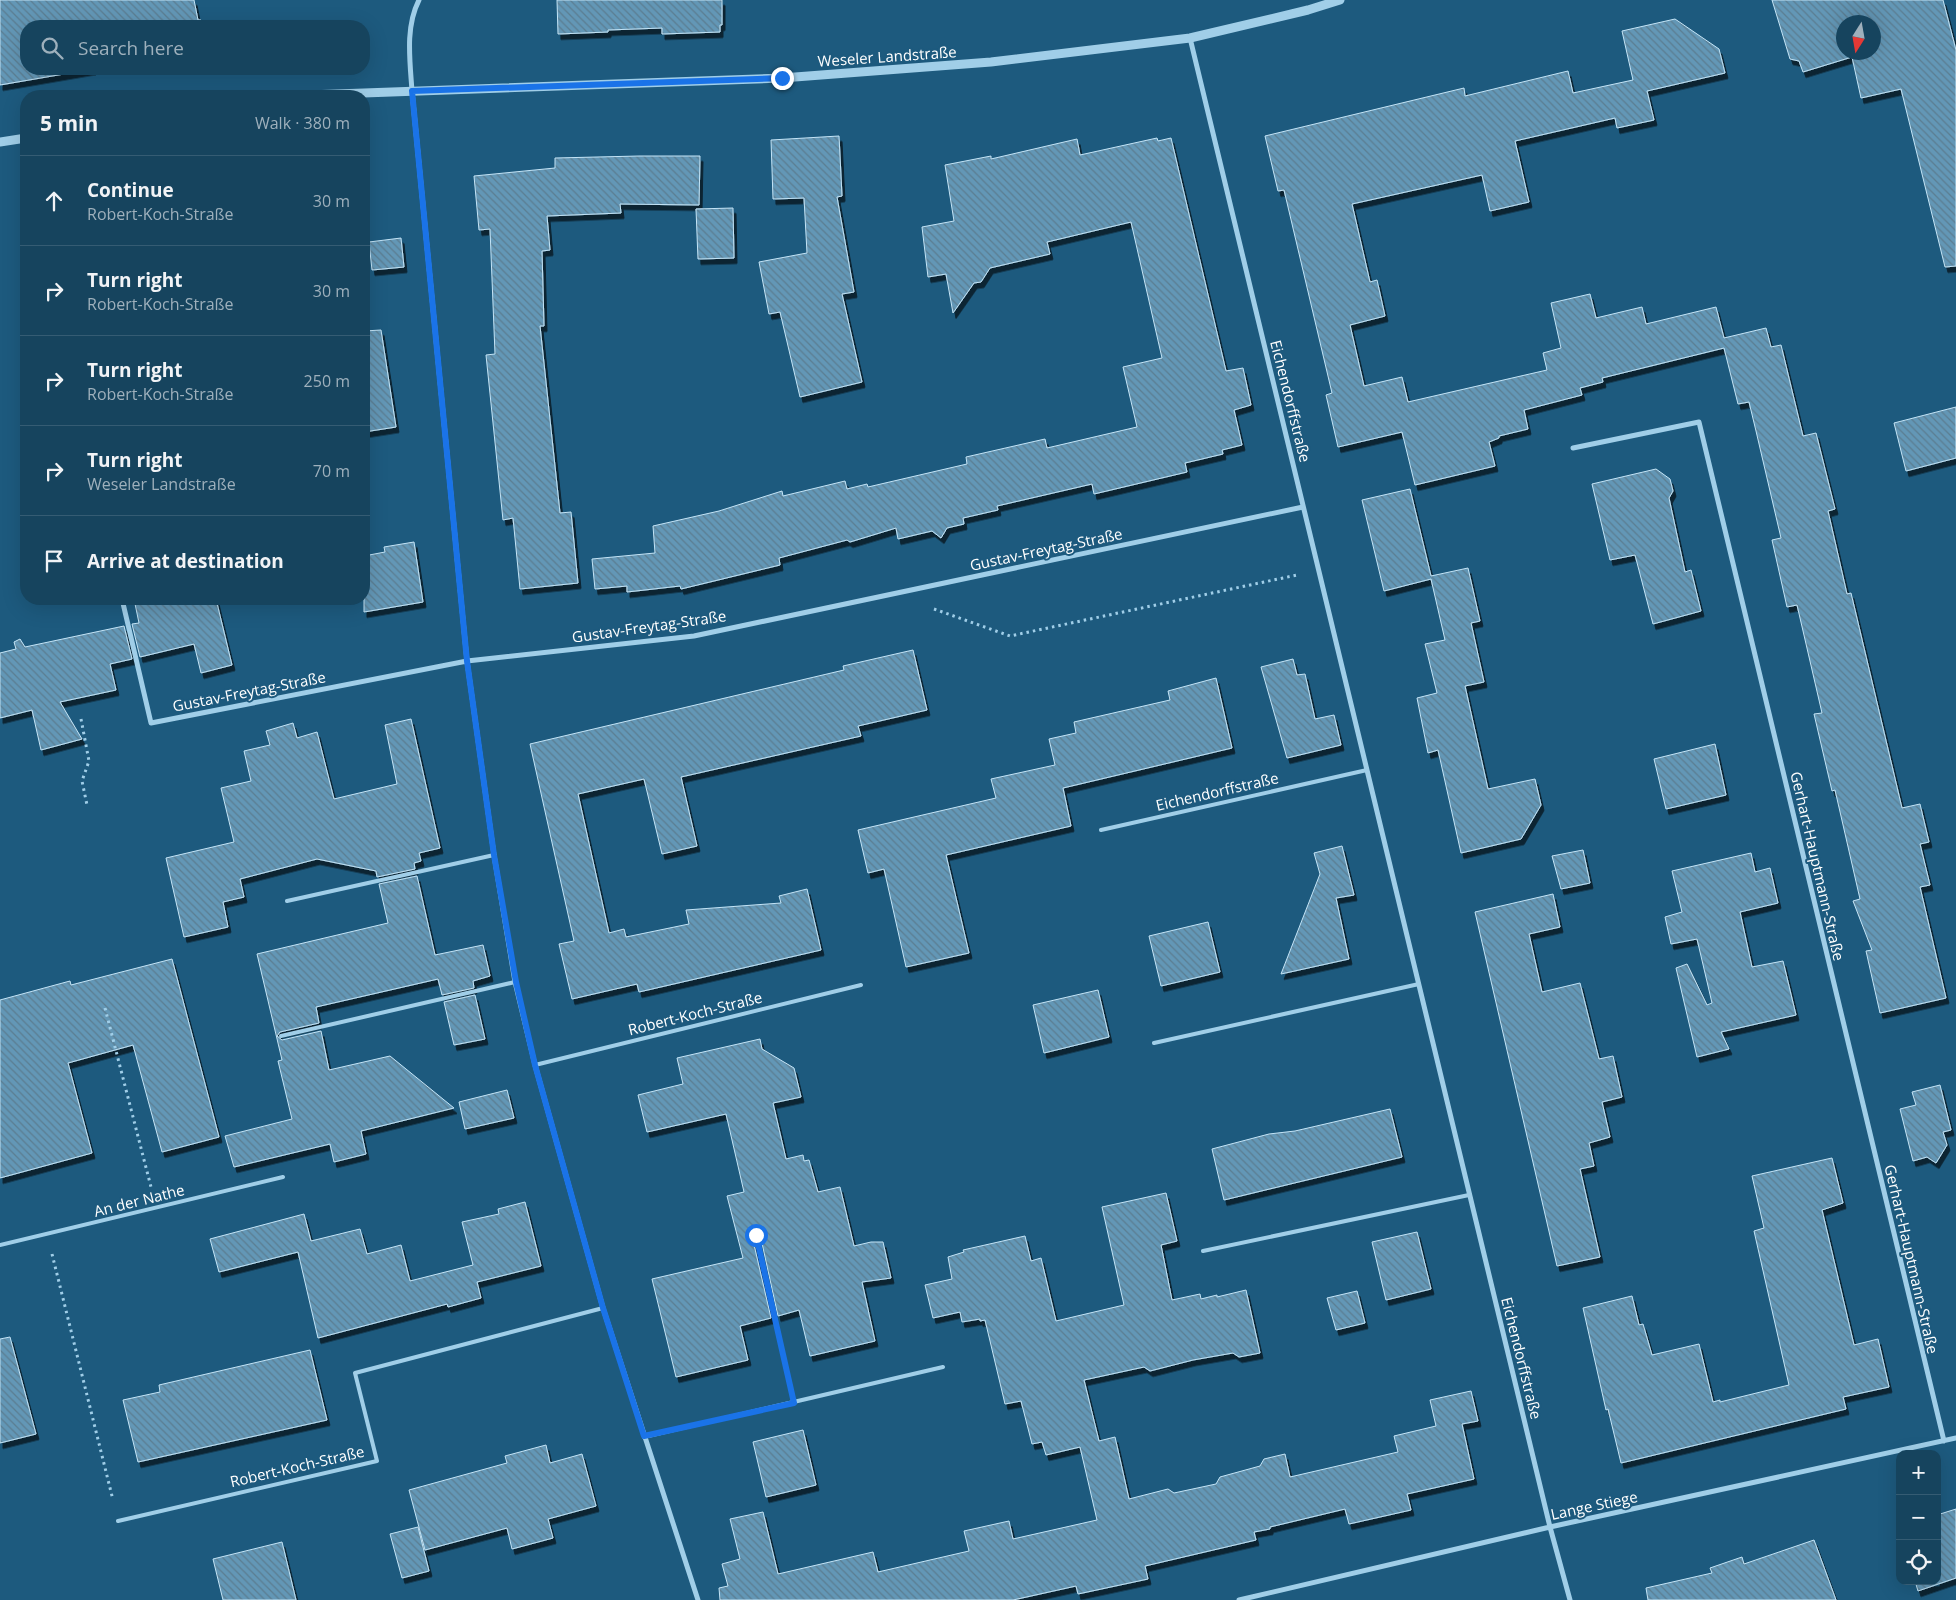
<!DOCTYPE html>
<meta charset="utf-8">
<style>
body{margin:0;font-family:"Open Sans",sans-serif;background:#234e67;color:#f1f3f6}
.controls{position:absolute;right:15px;bottom:15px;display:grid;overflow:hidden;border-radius:10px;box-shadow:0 5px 20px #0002}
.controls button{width:45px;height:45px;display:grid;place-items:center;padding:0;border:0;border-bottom:1px solid #355c73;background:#16445e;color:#f1f3f6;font:25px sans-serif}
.compass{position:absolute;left:1836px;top:15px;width:45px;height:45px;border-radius:50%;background:#16445e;box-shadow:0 5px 20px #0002;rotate:191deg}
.stop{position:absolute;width:15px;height:15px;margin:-11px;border:4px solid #1a73e8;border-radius:50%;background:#fff}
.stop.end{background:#1a73e8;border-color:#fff;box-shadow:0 1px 5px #0008}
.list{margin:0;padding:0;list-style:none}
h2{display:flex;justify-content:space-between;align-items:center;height:65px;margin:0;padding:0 20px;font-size:21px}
h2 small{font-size:16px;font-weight:400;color:#9eb0bc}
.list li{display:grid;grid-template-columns:32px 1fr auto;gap:15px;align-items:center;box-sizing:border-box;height:90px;padding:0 20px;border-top:1px solid #355c73}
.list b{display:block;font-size:19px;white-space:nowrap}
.list p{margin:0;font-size:16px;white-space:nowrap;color:#9eb0bc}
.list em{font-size:16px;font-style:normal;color:#9eb0bc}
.icon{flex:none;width:28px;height:28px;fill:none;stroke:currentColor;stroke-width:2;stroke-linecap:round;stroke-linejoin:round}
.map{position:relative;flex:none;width:1956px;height:1600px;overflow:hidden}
.search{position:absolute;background:#16445e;box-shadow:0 5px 20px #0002;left:20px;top:20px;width:350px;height:55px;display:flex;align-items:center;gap:12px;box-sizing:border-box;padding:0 18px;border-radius:20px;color:#9eb0bc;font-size:19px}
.panel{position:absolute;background:#16445e;box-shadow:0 5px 20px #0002;left:20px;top:90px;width:350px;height:515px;border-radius:20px}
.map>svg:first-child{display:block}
.building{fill:url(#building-back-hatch);stroke:#c4e4f6;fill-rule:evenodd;filter:url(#shadow)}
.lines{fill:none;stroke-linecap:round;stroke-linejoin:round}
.path{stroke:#a0cee8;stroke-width:3;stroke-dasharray:2.5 4;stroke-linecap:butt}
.service{stroke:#a0cee8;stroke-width:4}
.minor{stroke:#a0cee8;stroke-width:5}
.tertiary{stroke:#a0cee8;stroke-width:9}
.route{stroke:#1a73e8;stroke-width:6}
.labels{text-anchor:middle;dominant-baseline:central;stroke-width:4;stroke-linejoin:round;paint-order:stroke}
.street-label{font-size:15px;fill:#fff;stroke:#1d5a7e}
</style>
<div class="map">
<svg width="1956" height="1600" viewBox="0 0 1956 1600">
<defs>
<pattern id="building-back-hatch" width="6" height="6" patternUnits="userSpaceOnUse" patternTransform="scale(1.25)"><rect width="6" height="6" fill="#6397b6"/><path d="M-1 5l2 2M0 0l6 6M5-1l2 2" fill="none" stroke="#5b7d91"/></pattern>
<filter id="shadow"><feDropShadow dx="3" dy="5.5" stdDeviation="0" flood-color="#0009"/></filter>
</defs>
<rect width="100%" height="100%" fill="#1d5a7e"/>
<path class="building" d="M0 0H194L198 20H201V26H26V69H93L0 85Z
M557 0H722V25H720V32L662 34V28L608 30V32L558 34Z
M1772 0H1943L1956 50V266L1945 267 1901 89 1861 98 1852 57 1803 72 1799 61 1790 59ZM1844 22H1874V52H1844Z
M1675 19 1719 49 1725 73 1647 91 1654 120 1617 128 1615 118 1515 141 1529 202 1490 211 1482 175 1352 204 1370 282 1377 280 1385 316 1350 325 1364 386 1402 377 1408 402 1547 370 1543 353 1561 348 1551 303 1590 294 1596 318 1642 307 1646 324 1716 307 1724 338 1766 328 1771 347 1781 345 1803 436 1816 433 1835 509 1828 511 1847 594 1851 593 1902 808 1920 804 1929 842 1920 844 1930 885 1920 887 1946 998 1880 1013 1866 951 1872 950 1853 901 1860 899 1835 790 1832 791 1814 714 1822 713 1797 605 1787 607 1772 540 1781 538 1756 431 1749 402 1738 404 1724 348 1602 378 1603 382 1580 388 1582 395 1524 410 1528 429 1499 436V438L1489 442 1495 466 1415 485 1402 432 1338 447 1326 395 1332 393 1284 190 1278 191 1265 136 1464 88 1465 96 1568 71 1573 93 1633 80 1622 31Z
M839 136 842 196 837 197 854 292 842 294 862 382 800 397 780 312 769 314 759 262 807 253 804 198 773 199 771 140Z
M1157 138 1158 141 1171 138 1226 371 1243 368 1251 405 1234 410 1242 445 1222 450 1223 454 1185 463 1187 472 1094 494 1092 484 997 506 998 510 963 518 964 524 947 528 941 538 932 531 898 539 896 528 850 542 847 540 779 558 780 565 681 589 680 586 627 592V586L595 589 592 559 655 553 653 526 719 511 782 491 783 496 845 481 847 489 867 484 868 487 967 464 966 457 1045 439 1047 448 1137 427 1123 367 1162 358 1131 222 1047 242 1050 254 990 268 981 282 974 283 953 313 946 274 928 277 922 227 954 221 945 165 991 156V159L1077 139 1080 155Z
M639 156H700L699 205 620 204 621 213 547 216 550 250 542 251 544 326H540L560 513 571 512 578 583 520 589 513 518 503 520 486 355 495 354 490 229 479 230 474 176 555 168V158Z
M733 208 734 258 698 259 696 209Z
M401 238 404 267 372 270 369 242Z
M381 330 396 427 364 432V331Z
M1956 407V458L1906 471 1894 423Z
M1656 469 1670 479 1673 491 1669 498 1685 572 1691 570 1701 611 1653 624 1635 555 1610 560 1592 484Z
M1410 489 1431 576 1468 568 1480 621 1471 623 1484 682 1465 686 1488 789 1535 779 1541 805 1521 839 1461 853 1438 750 1428 753 1417 698 1437 693 1425 644 1445 640 1431 579 1384 591 1362 500Z
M414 542 423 602 364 612V556L385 552 384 547Z
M134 599H216L232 665 201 673 194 644 140 657 132 624 139 623Z
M124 626 132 659 110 664 116 690 60 702 82 739 41 750 32 710 0 718V653L16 649 14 642 20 639 25 647Z
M913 650 927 710 858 726 861 736 681 777 697 846 662 854 644 779 578 794 609 933 624 929 626 937 689 924 686 910 781 903 779 896 807 889 821 950 639 992 637 984 572 999 559 944 574 941 530 744 844 670 843 666Z
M1293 659 1297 675 1305 674 1315 719 1334 715 1341 745 1287 758 1261 667Z
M1216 678 1232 748 1063 788 1071 826 946 855 969 953 906 967 884 869 868 873 858 830 996 798 991 779 1055 765 1049 739 1076 733 1074 722 1170 700 1168 691Z
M411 719 440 848 419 853 421 861 414 863 415 869 377 877 376 871 317 859 240 879 244 897 223 902 228 927 184 937 166 858 234 842 221 788 251 781 244 751 270 745 266 731 293 723 297 738 317 732 334 799 397 784 385 725Z
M1715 744 1726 795 1666 809 1654 759Z
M1342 846 1354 895 1336 898 1349 959 1281 974 1320 874 1314 853Z
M1583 850 1590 883 1561 889 1552 856Z
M1751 853 1755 872 1770 868 1778 903 1740 912 1752 967 1783 961 1796 1015 1721 1032 1729 1049 1697 1057 1676 968 1687 964 1707 1005 1712 1003 1697 939 1671 944 1665 917 1682 912 1672 871Z
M417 876 435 955 483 945 490 976 473 981 474 988 442 995 438 979 316 1007 319 1023 280 1032 277 1036 282 1040 321 1031 329 1070 390 1056 454 1108 361 1131 366 1154 334 1162 330 1144 234 1167 225 1136 292 1119 278 1061 282 1060 257 954 388 923 379 884Z
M1553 894 1560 927 1529 934 1542 992 1580 983 1599 1059 1613 1056 1622 1097 1602 1102 1610 1137 1589 1143 1594 1166 1580 1169 1600 1257 1557 1266 1475 912Z
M1208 922 1220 972 1161 986 1149 936Z
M172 959 219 1137 162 1152 133 1045 68 1063 92 1153 0 1178V1000L70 981 71 985Z
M1098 990 1109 1037 1044 1053 1033 1005Z
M475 995 485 1039 454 1045 444 1002Z
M760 1039 762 1049 794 1068 801 1097 773 1103 786 1159 803 1155 804 1161 809 1160 818 1192 840 1187 854 1246 871 1242H883L891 1278 862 1282 875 1341 810 1356 799 1310 778 1316 760 1234 755 1232 752 1236 771 1318 740 1326 748 1360 676 1377 652 1279 743 1258 727 1196 744 1192 726 1114 647 1132 638 1095 683 1084 677 1058Z
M1940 1085 1951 1130 1943 1132 1947 1145 1936 1163 1927 1157 1913 1161 1900 1109 1916 1105 1912 1092Z
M507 1090 514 1118 465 1129 459 1102Z
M1390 1109 1402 1157 1224 1200 1212 1149 1269 1134 1295 1131Z
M1832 1158 1843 1203 1822 1210 1854 1345 1878 1339 1889 1387 1843 1397 1846 1409 1621 1463 1608 1409 1606 1410 1583 1308 1632 1296 1639 1325 1643 1324 1652 1355 1699 1344 1713 1402 1720 1400V1402L1789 1385 1754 1231 1764 1228 1752 1176Z
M1166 1193 1177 1241 1161 1245 1172 1300 1200 1294 1201 1299 1217 1295V1297L1246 1290 1260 1353 1239 1357 1233 1353 1193 1360 1150 1371 1144 1367 1084 1380 1099 1441 1115 1437 1129 1499 1168 1489 1174 1493 1216 1484 1220 1477 1260 1466 1264 1459 1285 1454 1290 1477 1398 1452 1394 1436 1436 1426 1430 1400 1471 1391 1478 1421 1462 1424 1474 1479 1407 1494 1411 1510 1349 1524 1345 1509 1270 1527V1529L1254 1532 1256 1540 1145 1566 1148 1579 1078 1594 1076 1586 1013 1600H720L719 1588 728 1586 722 1564 740 1559 730 1519 763 1512 778 1574 873 1552 878 1572 969 1551 964 1531 1009 1521 1013 1539 1097 1520 1080 1447 1046 1455 1042 1442 1032 1444 1021 1401 1005 1404 985 1320 980 1321V1319L962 1322 960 1312 933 1318 925 1285 952 1279 948 1257 964 1252 963 1250 1025 1236 1031 1261 1041 1258 1056 1321 1124 1305 1102 1207Z
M525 1202 541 1266 477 1282 481 1298 448 1307 447 1304 318 1338 298 1252 219 1272 210 1239 304 1214 311 1241 360 1229 367 1254 401 1245 410 1281 473 1265 462 1222 499 1214 498 1209Z
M1417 1232 1431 1289 1386 1300 1372 1242Z
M1357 1291 1365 1323 1336 1330 1327 1298Z
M10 1337 36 1434 0 1443V1339Z
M310 1350 327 1420 138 1462 123 1400 160 1392 159 1385Z
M803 1430 816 1485 766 1497 753 1442Z
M546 1445 550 1463 582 1454 596 1506 548 1519 553 1538 512 1549 507 1528 425 1550 409 1490 507 1463 505 1456Z
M1956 1509V1578L1918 1591 1915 1581H1937V1515Z
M418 1527 429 1571 402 1578 390 1534Z
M1814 1540 1836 1600H1648L1646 1588 1712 1573 1710 1568 1742 1557 1744 1564Z
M282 1542 296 1600H223L213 1559Z"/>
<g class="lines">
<path class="path" d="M934 609 1010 636 1297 575
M81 719 89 761 82 781 87 805
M105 1008 151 1187
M52 1254 113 1500"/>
<path class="service" d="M1101 830 1367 770
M287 901 494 855
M281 1036 515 982
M1154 1043 1419 984
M535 1065 861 985
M756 1235 794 1403
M0 1245 283 1177
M1203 1251 1469 1195
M644 1437 943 1367
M118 1521 377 1461 355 1373 603 1308"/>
<path class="minor" d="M419 0C405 27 410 61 412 91L467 661 494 855 515 982 535 1065 603 1308 698 1600
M1190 38 1550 1527 1570 1600
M1573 448 1699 422 1944 1441
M122 599 151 723 467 661 694 636 1303 507
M1239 1600 1550 1527 1956 1438"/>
<path class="tertiary" d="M280 96 782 78 991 62 1190 38 1308 10 1340 0
M0 142 26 138"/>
</g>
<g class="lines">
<path class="route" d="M756 1235 794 1403 644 1436 603 1308 535 1065 516 982 494 855 467 661 412 91 782 78"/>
</g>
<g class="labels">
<g class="street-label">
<text transform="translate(887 56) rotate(-4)">Weseler Landstraße</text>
<text transform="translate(1291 401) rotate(76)">Eichendorffstraße</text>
<text transform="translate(1046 549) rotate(-12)">Gustav-Freytag-Straße</text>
<text transform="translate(649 626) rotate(-8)">Gustav-Freytag-Straße</text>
<text transform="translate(249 691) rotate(-11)">Gustav-Freytag-Straße</text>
<text transform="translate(1217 791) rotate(-13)">Eichendorffstraße</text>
<text transform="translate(1818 866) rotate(77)">Gerhart-Hauptmann-Straße</text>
<text transform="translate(695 1013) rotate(-14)">Robert-Koch-Straße</text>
<text transform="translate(139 1200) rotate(-14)">An der Nathe</text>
<text transform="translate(1912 1259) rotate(77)">Gerhart-Hauptmann-Straße</text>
<text transform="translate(1522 1358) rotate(76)">Eichendorffstraße</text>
<text transform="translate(297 1466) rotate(-13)">Robert-Koch-Straße</text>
<text transform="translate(1594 1505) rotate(-12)">Lange Stiege</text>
</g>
</g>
</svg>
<div class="controls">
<button>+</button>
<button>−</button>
<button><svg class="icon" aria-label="locate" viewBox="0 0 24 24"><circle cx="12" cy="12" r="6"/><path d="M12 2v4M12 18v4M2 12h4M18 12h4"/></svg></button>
</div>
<svg class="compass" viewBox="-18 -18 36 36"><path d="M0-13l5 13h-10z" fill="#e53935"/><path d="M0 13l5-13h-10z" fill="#9eb0bc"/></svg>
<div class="stop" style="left:756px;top:1235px"></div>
<div class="stop end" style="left:782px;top:78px"></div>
<div class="search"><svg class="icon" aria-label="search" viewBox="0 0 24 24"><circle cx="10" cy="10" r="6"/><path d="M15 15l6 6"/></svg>Search here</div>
<section class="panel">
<h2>5 min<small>Walk · 380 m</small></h2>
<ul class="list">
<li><svg class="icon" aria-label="ahead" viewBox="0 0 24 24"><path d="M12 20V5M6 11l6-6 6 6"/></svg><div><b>Continue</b><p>Robert-Koch-Straße</p></div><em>30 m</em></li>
<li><svg class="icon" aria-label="right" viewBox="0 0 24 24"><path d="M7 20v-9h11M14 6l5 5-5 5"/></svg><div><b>Turn right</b><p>Robert-Koch-Straße</p></div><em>30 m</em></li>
<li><svg class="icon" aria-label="right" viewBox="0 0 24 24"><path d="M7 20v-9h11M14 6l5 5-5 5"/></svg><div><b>Turn right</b><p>Robert-Koch-Straße</p></div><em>250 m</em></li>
<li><svg class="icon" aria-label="right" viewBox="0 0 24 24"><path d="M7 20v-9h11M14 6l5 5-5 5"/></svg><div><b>Turn right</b><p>Weseler Landstraße</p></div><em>70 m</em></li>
<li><svg class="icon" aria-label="arrive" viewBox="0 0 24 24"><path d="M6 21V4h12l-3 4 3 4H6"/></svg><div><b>Arrive at destination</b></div></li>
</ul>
</section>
</div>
